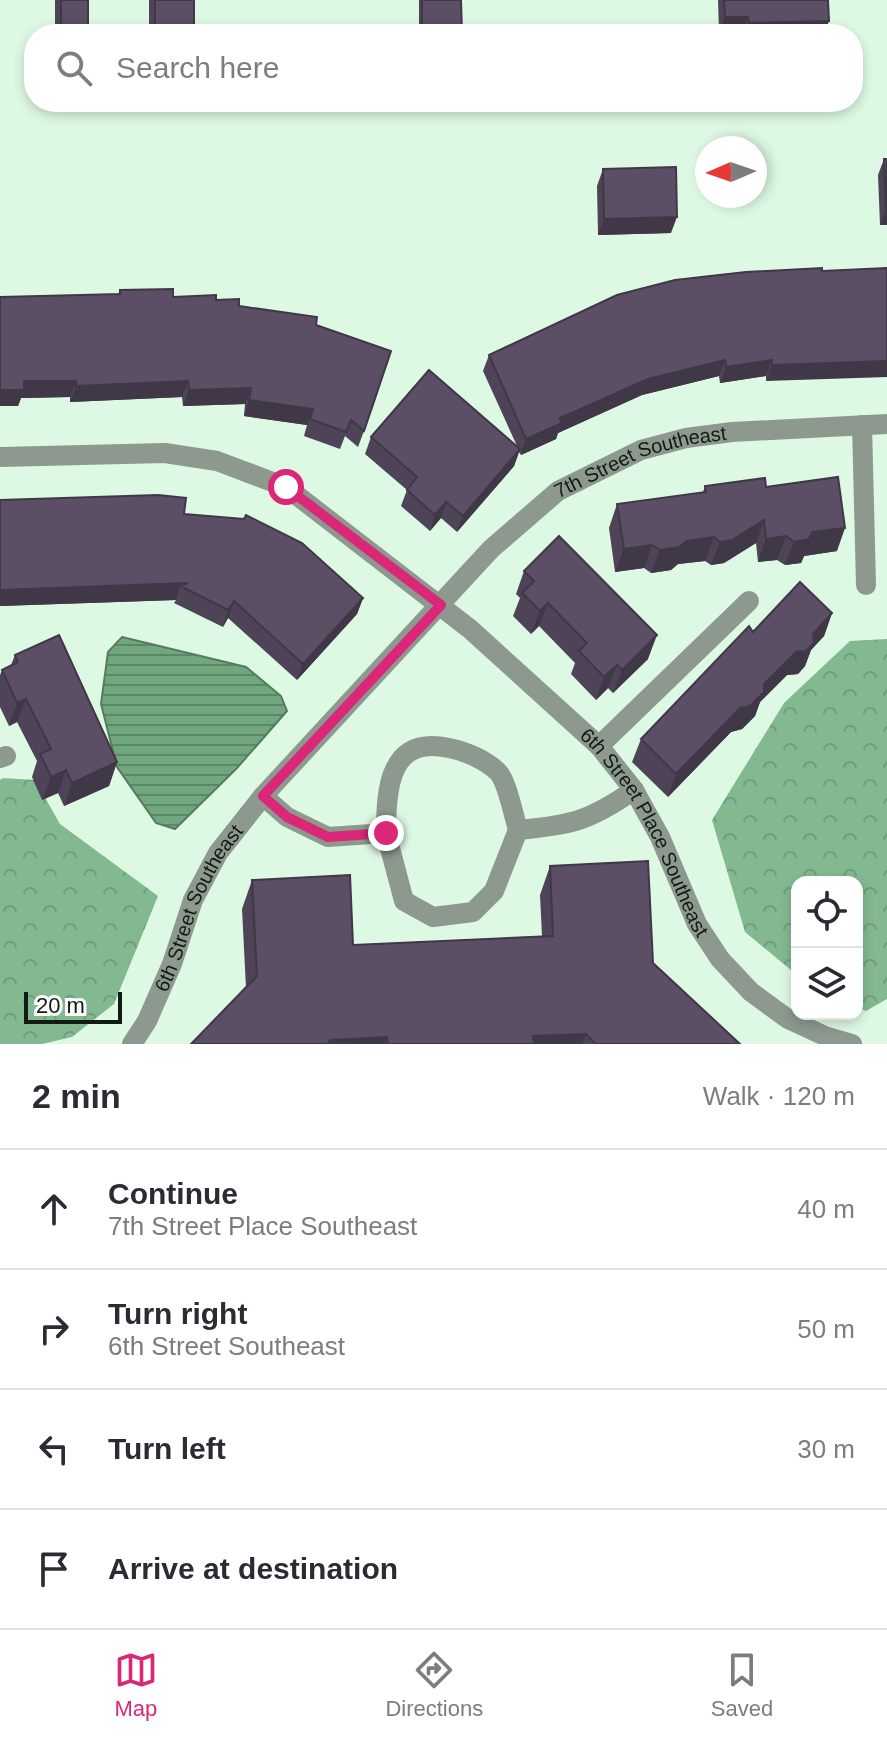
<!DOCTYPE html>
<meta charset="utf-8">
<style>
body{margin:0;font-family:Helvetica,sans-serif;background:#f7f7f7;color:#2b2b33}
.controls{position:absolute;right:24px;bottom:24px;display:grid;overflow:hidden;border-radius:16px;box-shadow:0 4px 12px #0003}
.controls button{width:72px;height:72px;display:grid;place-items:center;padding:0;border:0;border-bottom:2px solid #e1e1e2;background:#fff;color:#2b2b33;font:40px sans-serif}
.compass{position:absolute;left:695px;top:136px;width:72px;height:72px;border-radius:50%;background:#fff;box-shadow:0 4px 12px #0003;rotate:268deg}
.scale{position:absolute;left:24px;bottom:20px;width:98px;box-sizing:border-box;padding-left:8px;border:4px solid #111b13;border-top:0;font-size:22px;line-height:28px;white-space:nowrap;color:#111b13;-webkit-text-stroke:6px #fdfdfd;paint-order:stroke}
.stop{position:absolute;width:24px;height:24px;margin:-18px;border:6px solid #db2777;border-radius:50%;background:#fff}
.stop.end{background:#db2777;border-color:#fff;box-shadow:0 2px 8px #0008}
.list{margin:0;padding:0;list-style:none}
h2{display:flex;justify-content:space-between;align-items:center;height:104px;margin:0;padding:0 32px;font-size:34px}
h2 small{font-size:26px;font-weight:400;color:#7c7c81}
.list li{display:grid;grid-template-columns:52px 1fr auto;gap:24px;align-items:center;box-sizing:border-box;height:120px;padding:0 32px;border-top:2px solid #e1e1e2}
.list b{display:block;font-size:30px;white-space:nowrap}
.list p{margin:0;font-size:26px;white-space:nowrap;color:#7c7c81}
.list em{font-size:26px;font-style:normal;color:#7c7c81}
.icon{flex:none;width:44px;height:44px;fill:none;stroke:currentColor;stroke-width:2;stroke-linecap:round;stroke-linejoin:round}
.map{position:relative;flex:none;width:887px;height:1044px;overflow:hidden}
.search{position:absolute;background:#fff;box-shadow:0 4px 12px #0003;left:24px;right:24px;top:24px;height:88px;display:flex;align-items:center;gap:20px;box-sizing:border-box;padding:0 28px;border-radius:32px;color:#7c7c81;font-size:30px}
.sheet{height:584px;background:#fff}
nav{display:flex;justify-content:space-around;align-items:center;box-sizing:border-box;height:112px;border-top:2px solid #e1e1e2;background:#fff;font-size:22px;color:#7c7c81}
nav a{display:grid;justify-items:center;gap:4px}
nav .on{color:#db2777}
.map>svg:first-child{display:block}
.forest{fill:url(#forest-crowns)}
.water{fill:url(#water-rules);stroke:#547d5f;stroke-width:2}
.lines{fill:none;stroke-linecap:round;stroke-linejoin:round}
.minor{stroke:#8d988f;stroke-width:20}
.wall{fill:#4f4357}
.shaded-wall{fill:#403747}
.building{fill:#5c4e65;stroke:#403747;stroke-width:2}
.route{stroke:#db2777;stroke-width:10}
.labels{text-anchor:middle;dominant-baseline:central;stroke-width:8;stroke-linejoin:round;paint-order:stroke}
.street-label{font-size:20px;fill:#111b13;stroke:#fdfdfd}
</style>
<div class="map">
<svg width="887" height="1044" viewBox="0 0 887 1044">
<defs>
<pattern id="forest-crowns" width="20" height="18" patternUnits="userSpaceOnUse" patternTransform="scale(2)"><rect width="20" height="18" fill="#83b991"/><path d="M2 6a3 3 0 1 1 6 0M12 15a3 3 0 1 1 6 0" fill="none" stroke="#709e7c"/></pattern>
<pattern id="water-rules" width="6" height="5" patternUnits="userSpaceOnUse" patternTransform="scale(2)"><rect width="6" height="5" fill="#71a77f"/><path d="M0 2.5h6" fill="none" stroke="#5b8767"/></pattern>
</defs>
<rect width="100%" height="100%" fill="#ddf9e3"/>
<path class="forest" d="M887 639V999L866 1011 857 1007V882H797V975L745 932 712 820 784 703 850 641Z
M3 778 35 780 60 824 158 896 114 1004 72 1037 42 1044H0V780Z"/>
<path class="water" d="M122 637 246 667 281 696 287 711 237 768 175 829 156 823 117 767 101 704 108 652Z"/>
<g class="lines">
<g class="minor">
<path d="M862 425 866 585"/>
<path id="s1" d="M0 457 165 453 217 461 286 487 470 629 599 746 634 790 660 837 697 924 720 959 751 992 788 1019 825 1036 852 1044"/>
<path d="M599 746 749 601"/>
<path d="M0 758 6 756"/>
<path d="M263 796 287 817 328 837 386 833 404 901 433 917 473 912 494 891 518 830C572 825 589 821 634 790"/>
<path d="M386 833C386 789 389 735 449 748 465 751 486 760 498 772 507 781 514 817 518 830"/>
<path id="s2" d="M132 1044 147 1021 172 964 193 900 218 853 263 796 491 549 558 491 641 450 686 438 732 432 887 424"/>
</g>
</g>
<path class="wall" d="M55 0H88V26L85 34H55Z
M149 0H194L192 34H149Z
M419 0H461L462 34H419Z
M718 0H828L824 34H743V32H719Z
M884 159 887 225H880L878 175Z
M603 169 671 233 598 235 597 186Z
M822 268 766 381V376L720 383 719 376 642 395 558 433 556 439 521 455 519 452 514 466 457 532 441 518 430 531 401 506 407 490 365 454 371 437 517 446 483 371 489 355Z
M120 290 173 297 216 300 316 325 364 431 358 447 345 436 340 449 304 436 307 425 244 416 245 404 183 406 182 397 70 402V397L21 398 18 406H0V297L118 294Z
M705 486 766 487 837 551 804 556 801 563 785 565 777 560 758 562 756 543 724 563 711 565 705 561 678 564 671 570 651 573 644 568 615 572 609 528 617 504 703 492Z
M184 514 363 598 357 614 297 680 228 618 223 627 174 603 176 600 0 606Z
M524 571 648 659 613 693 608 688 596 700 571 674 575 663 539 626 531 634 513 616 520 598 516 594Z
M832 613 824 636 811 650 805 666 798 674 787 675 760 702 755 716 742 729 731 732 668 797 632 762 641 739 753 632Z
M15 655 117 762 109 786 64 806 58 793 42 800 32 777 37 761 17 722 9 726 0 707V675L2 670 11 665Z
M550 866 740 1044H191L246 988 242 909 252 880 353 945 542 936 540 895Z"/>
<path class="shaded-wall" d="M725 17H748L743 32H719Z
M829 21 824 34H744L749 23Z
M61 26H88L85 34H58Z
M194 29 192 34H154L155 30Z
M886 209H887V225H880Z
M677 217 671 233 598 235 604 219Z
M725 360 719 376 642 395 558 433 556 439 521 455 526 439 560 418 648 379Z
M772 360 766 376 720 383 726 367Z
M887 361V377L766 381 772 365Z
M24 381H76L70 397 21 398 18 406H0V390Z
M188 381 182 397 70 402 76 386Z
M251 388 245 404 183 406 189 390Z
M249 400 313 409 307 425 244 416Z
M520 449 514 466 457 532 463 516Z
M446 502 441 518 430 531 435 515Z
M764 520 756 543 724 563 711 565 720 542Z
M845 528 837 551 804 556 801 563 785 565 794 542 812 532Z
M786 536 777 560 758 562 766 539Z
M714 537 705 561 678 564 671 570 651 573 660 550 687 541Z
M652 545 644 568 615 572 624 549Z
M188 583 180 586 176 600 0 606V590Z
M363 598 357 614 297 680 303 664Z
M234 601 228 618 223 627 228 610Z
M548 603 539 626 531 634 540 611Z
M832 613 824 636 811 650 805 666 798 674 787 675 760 702 755 716 742 729 731 732 668 797 676 774Z
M657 635 648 659 613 693 622 670Z
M617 665 608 688 596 700 604 677Z
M26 699 17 722 9 726 17 703Z
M117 762 109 786 64 806 72 783Z
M66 770 58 793 42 800 51 777Z
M586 1034 582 1044H531L533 1036Z
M387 1037 385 1044H327L331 1040Z"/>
<path class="building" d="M61 0H88V26H61Z
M155 0H194V29L155 30Z
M422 0H461L462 34H422Z
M724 0H828L829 21 749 23 748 17H725Z
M884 159H887V209H886Z
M676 167 677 217 604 219 603 169Z
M822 268V271L887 268V361L772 365V360L726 367 725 360 648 379 560 418 562 423 526 439 489 355 617 295 675 280 746 272Z
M173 289V297L216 295V300L239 299V306L317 317 316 325 391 351 364 431 351 420 346 432 310 419 313 409 249 400 251 388 189 390 188 381 76 386V381H24V390H0V297L120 294V290Z
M429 370 520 449 463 516 446 502 435 515 407 490 417 477 371 437Z
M838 477 845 528 812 532 809 539 794 542 786 536 766 539 764 520 732 540 720 542 714 537 687 541 679 547 660 550 652 545 624 549 617 504 706 492 705 486 765 478 766 487Z
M158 495 186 498 184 514 244 519 246 515 302 543 363 598 303 664 234 601 228 610 180 586 188 583 0 590V500Z
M559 536 657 635 622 670 617 665 604 677 579 651 587 643 548 603 540 611 522 593 534 581 524 571Z
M800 582 832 613 813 634 814 643 806 651 796 652 764 684V692L750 706 740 708 676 774 641 739 749 626 753 632Z
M59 635 117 762 72 783 66 770 51 777 40 754 51 749 26 699 17 703 2 670 18 662 15 655Z
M648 861 653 963 740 1044H596L586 1034 533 1036 534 1044H388L387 1037 331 1040 327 1044H191L257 976 252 880 350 875 353 945 553 936 550 866Z"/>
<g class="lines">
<path class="route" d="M286 487 441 605 263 796 287 817 328 837 386 833"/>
</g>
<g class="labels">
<g class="street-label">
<text stroke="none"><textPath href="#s2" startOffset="796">7th Street Southeast</textPath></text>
<text stroke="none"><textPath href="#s1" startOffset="796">6th Street Place Southeast</textPath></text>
<text stroke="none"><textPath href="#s2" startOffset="152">6th Street Southeast</textPath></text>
</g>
</g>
</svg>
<div class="controls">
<button><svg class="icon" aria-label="locate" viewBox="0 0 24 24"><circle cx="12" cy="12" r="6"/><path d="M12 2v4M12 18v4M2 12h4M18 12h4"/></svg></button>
<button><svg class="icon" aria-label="layers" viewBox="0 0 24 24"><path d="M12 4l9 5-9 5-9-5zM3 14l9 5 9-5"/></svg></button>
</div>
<svg class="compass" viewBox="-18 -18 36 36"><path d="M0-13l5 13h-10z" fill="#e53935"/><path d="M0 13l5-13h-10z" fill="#7c7c81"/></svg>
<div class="scale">20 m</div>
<div class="stop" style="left:286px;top:487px"></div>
<div class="stop end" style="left:386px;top:833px"></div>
<div class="search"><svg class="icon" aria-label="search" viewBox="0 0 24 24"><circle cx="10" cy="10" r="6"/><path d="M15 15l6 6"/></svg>Search here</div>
</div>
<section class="sheet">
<h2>2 min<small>Walk · 120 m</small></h2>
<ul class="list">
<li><svg class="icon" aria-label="ahead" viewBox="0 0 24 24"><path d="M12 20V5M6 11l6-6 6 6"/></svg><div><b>Continue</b><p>7th Street Place Southeast</p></div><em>40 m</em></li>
<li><svg class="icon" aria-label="right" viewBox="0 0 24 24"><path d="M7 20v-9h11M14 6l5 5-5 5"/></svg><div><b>Turn right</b><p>6th Street Southeast</p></div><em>50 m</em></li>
<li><svg class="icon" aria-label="left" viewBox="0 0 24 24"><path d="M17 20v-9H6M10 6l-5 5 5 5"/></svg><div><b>Turn left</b></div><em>30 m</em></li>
<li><svg class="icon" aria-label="arrive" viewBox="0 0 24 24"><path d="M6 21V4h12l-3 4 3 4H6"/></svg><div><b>Arrive at destination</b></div></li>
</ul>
</section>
<nav>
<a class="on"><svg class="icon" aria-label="map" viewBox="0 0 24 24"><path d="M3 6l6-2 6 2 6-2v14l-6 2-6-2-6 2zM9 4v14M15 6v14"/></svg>Map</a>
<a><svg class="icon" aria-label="directions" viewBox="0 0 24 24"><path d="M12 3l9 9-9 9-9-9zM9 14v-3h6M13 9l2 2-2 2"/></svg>Directions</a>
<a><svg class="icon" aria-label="saved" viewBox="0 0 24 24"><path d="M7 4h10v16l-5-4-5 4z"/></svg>Saved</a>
</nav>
